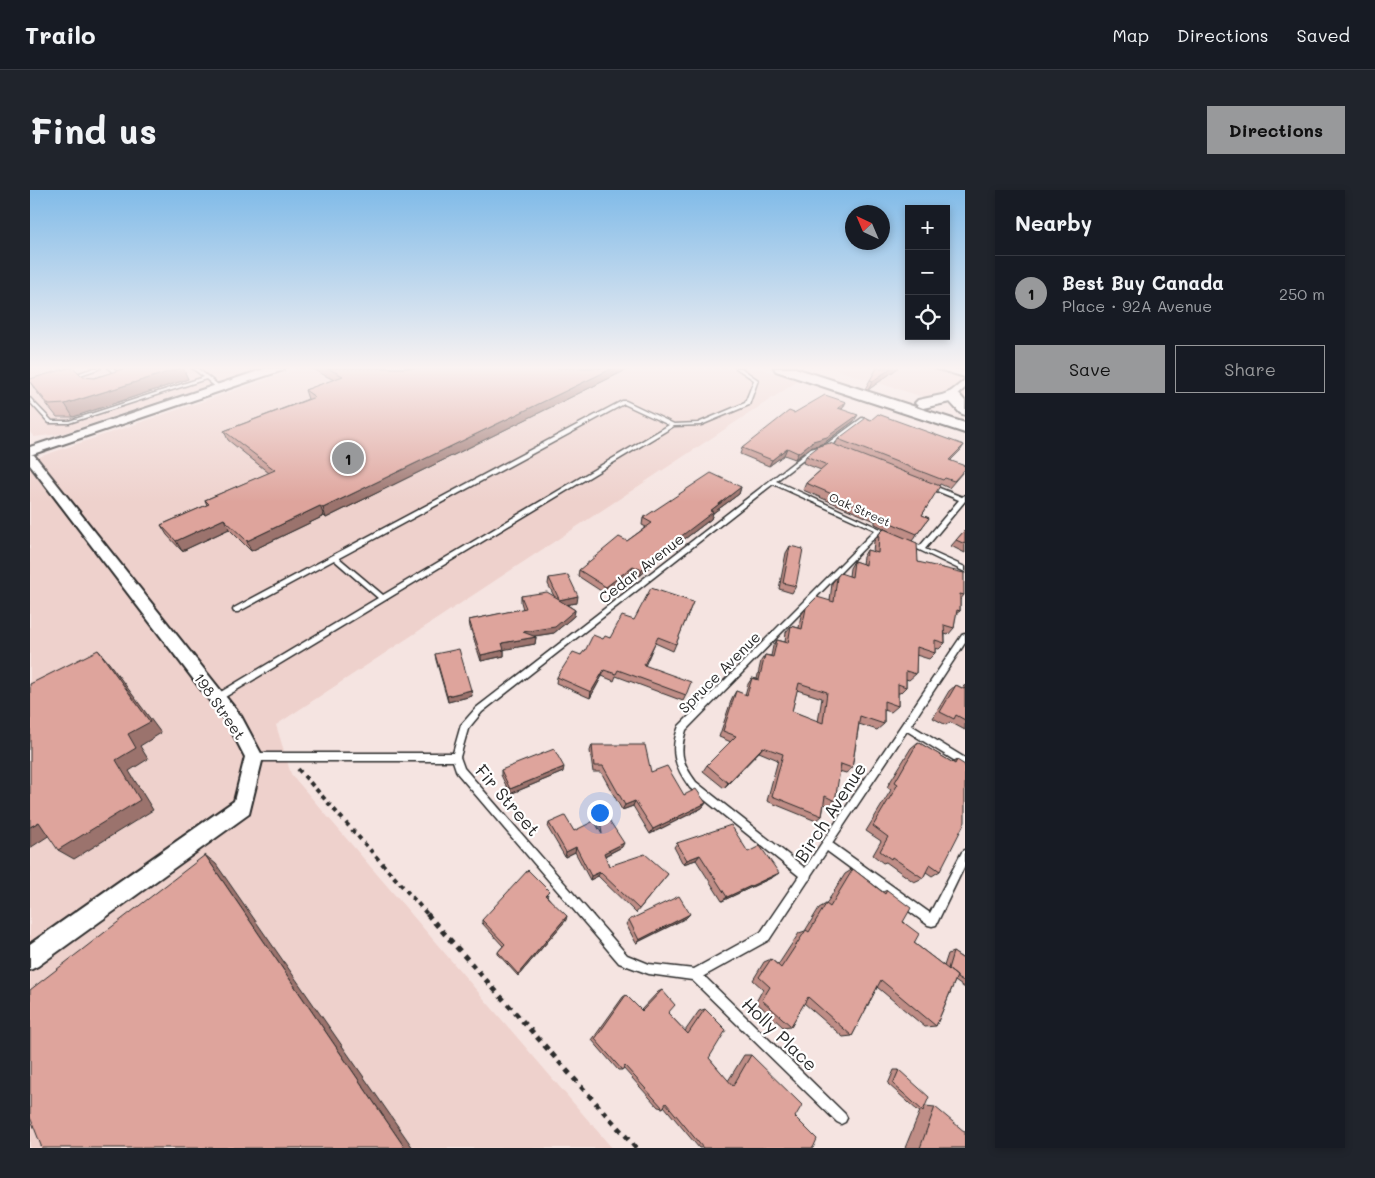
<!DOCTYPE html>
<meta charset="utf-8">
<style>
body{margin:0;font-family:Mali,sans-serif;background:#20242c;color:#f1f3f6}
.controls{position:absolute;right:15px;top:15px;display:grid;overflow:hidden;border-radius:0px;box-shadow:0 2px 8px #0003}
.controls button{width:45px;height:45px;display:grid;place-items:center;padding:0;border:0;border-bottom:1px solid #363941;background:#171b24;color:#f1f3f6;font:25px sans-serif}
.compass{position:absolute;left:815px;top:15px;width:45px;height:45px;border-radius:50%;background:#171b24;box-shadow:0 2px 8px #0003;rotate:316deg}
.you{position:absolute;left:569px;top:622px;width:18px;height:18px;margin:-12px;border:4px solid #fff;border-radius:50%;background:#1a73e8;box-shadow:0 0 0 8px #1a73e833}
.badge{display:grid;place-items:center;width:32px;height:32px;border-radius:50%;background:#98999b;color:#111;font-size:16px;font-weight:700}
.pin{position:absolute;translate:-50% -50%;border:2px solid #fff;box-shadow:0 1px 5px #0006}
.list{margin:0;padding:0;list-style:none}
h2{display:flex;justify-content:space-between;align-items:center;height:65px;margin:0;padding:0 20px;font-size:21px}
h2 small{font-size:16px;font-weight:400;color:#9ea1a6}
.list li{display:grid;grid-template-columns:32px 1fr auto;gap:15px;align-items:center;box-sizing:border-box;height:75px;padding:0 20px;border-top:1px solid #363941}
.list b{display:block;font-size:19px;white-space:nowrap}
.list p{margin:0;font-size:16px;white-space:nowrap;color:#9ea1a6}
.list em{font-size:16px;font-style:normal;color:#9ea1a6}
.actions{display:flex;gap:10px;padding:15px 20px}
.actions a{flex:1;padding:11px 0;border:1px solid #98999b;border-radius:0px;text-align:center;font-size:18px;color:#98999b}
.actions .main{background:#98999b;color:#111}
.icon{flex:none;width:28px;height:28px;fill:none;stroke:currentColor;stroke-width:2;stroke-linecap:round;stroke-linejoin:round}
.map{position:relative;flex:none;width:935px;height:958px;overflow:hidden;border-radius:0px}
header{display:flex;align-items:center;gap:30px;box-sizing:border-box;height:70px;padding:0 25px;background:#171b24;border-bottom:1px solid #363941}
header strong{font-size:24px}
nav{display:flex;gap:28px;margin-inline-start:auto;font-size:18px}
.intro{display:flex;align-items:center;justify-content:space-between;box-sizing:border-box;height:120px;padding:0 30px}
h1{margin:0;font-size:35px}
.button{padding:12px 22px;border-radius:0px;background:#98999b;color:#111;font-size:18px;font-weight:700}
main{display:flex;gap:30px;padding:0 30px}
aside{flex:1;background:#171b24;border-radius:0px;box-shadow:0 2px 8px #0003}
.map>svg:first-child{display:block}
.built{fill:#eed1cc}
.lines{fill:none;stroke-linecap:round;stroke-linejoin:round}
.service-casing{stroke:#2b2b2b;stroke-width:3}
.minor-casing{stroke:#2b2b2b;stroke-width:4}
.tertiary-casing{stroke:#2b2b2b;stroke-width:4}
.primary-casing{stroke:#2b2b2b;stroke-width:4}
.path-far1{stroke:#2b2b2b;stroke-width:4;stroke-dasharray:4.5 4.5;stroke-linecap:butt}
.path{stroke:#2b2b2b;stroke-width:5;stroke-dasharray:5.5 5.5;stroke-linecap:butt}
.service{fill:#fff;fill-rule:evenodd}
.minor{fill:#fff;fill-rule:evenodd}
.tertiary{fill:#fff;fill-rule:evenodd}
.primary{fill:#fff;fill-rule:evenodd}
.wall{fill:#bf8d86;stroke:#2b2b2b;fill-rule:evenodd}
.shaded-wall{fill:#9b736d;stroke:#2b2b2b}
.building{fill:#dea49c;stroke:#2b2b2b;fill-rule:evenodd}
.labels{text-anchor:middle;dominant-baseline:central;stroke-width:4.5;stroke-linejoin:round;paint-order:stroke}
.far-street-label{font-size:12px;fill:#2b2b2b;stroke:#fff}
.street-label{font-size:15px;fill:#2b2b2b;stroke:#fff}
.near-street-label{font-size:18px;fill:#2b2b2b;stroke:#fff}
</style>
<header>
<strong>Trailo</strong>
<nav><a>Map</a><a>Directions</a><a>Saved</a></nav>
</header>
<div class="intro"><h1>Find us</h1><a class="button">Directions</a></div>
<main>
<div class="map">
<svg width="935" height="958" viewBox="0 0 935 958">
<rect width="100%" height="100%" fill="#f5e4e1"/>
<filter id="ink" filterUnits="userSpaceOnUse"><feTurbulence type="fractalNoise" baseFrequency=".02" numOctaves="2"/><feDisplacementMap in="SourceGraphic" scale="10" xChannelSelector="R" yChannelSelector="G"/><feConvolveMatrix kernelMatrix="1 2 1 2 8 2 1 2 1" color-interpolation-filters="sRGB"/></filter>
<g filter="url(#ink)">
<path class="built" d="M0 178H232L30 244 4 247 0 242Z
M270 178H730L768 191 246 535 261 584 582 958H0V270Z
M801 178H935V217L893 207Z"/>
<g class="lines">
<defs>
<path id="service" d="M64 178H71L41 188 38 187Z
M78 178H83L92 187 89 188Z
M162 178H167L192 198 188 199 176 189 39 233H19L0 212V208L22 231H39L174 187Z
M706 178H711L728 190 719 215 671 235 644 236 190 510 187 511 184 510 183 508 184 506 348 408 304 370 208 422H204L203 420 204 418 592 211H596L644 234 668 233 715 213 724 190ZM594 214 639 235 353 405 309 368Z
M832 228 836 229 799 257 785 261 746 291 855 341 854 342H850L656 540C649 563 652 573 666 592L775 678 932 445 935 444V453L881 535 935 568V577L877 541 802 653 900 723 932 662 935 660V675L906 735 902 736 898 735 797 661 781 685 780 689 778 691 739 750 674 786 815 924 817 928 815 932 811 934 807 932 662 790 619 784 589 773 427 583 423 571H224L221 570 220 567 221 564 224 563H423L431 535 446 518 781 259 795 255ZM743 294 845 340 649 536C639 561 645 577 660 598L769 686 731 742 664 779 619 774 597 765 434 578 430 567 438 539 452 522Z
M899 294 932 307 935 305V311L895 359 935 377V382L875 353 878 351 890 356 929 310 897 297 896 296Z"/>
<path id="minor" d="M905 178H921L935 181V187Z
M935 190V198L925 207H919V203Z
M0 264 4 265 211 526 233 567 219 624 8 776 0 780V754L204 611 215 567 199 536 0 275Z"/>
<path id="tertiary" d="M237 178H254L253 180 0 265V257Z"/>
<path id="primary" d="M744 178H765L935 233V243L746 181Z
M922 201 927 202 935 211V225L930 223 920 212 893 218 888 216 885 213 888 210 912 205Z"/>
</defs>
<use href="#service" class="service-casing"/>
<use href="#minor" class="minor-casing"/>
<use href="#tertiary" class="tertiary-casing"/>
<use href="#primary" class="primary-casing"/>
<path class="path-far1" d="M268 579 398 725"/>
<path class="path" d="M397 724 606 958"/>
<use href="#service" class="service"/>
<use href="#minor" class="minor"/>
<use href="#tertiary" class="tertiary"/>
<use href="#primary" class="primary"/>
</g>
<path class="wall" d="M96 178H153L158 189 43 227H27L6 201 0 192 53 187 64 188Z
M284 178H600L296 328 294 326 221 361 199 339 152 361 137 345 131 335 177 315 175 310 239 283 198 250 194 241 278 209 275 200 304 190 284 180Z
M868 178 838 200 835 199 840 190Z
M813 218 811 219 824 231 794 253 780 258 765 269 754 265 739 276 710 264 712 258 764 223Z
M808 249 934 255 930 261 921 270 932 283 919 298 910 294 909 296 892 325 899 328 882 351 888 372 934 405 930 410V421L926 424 924 438 918 445 915 444V453L909 459 905 458V463L899 469 886 465V484L879 490 876 489V497L870 503H868V516L861 522 854 520V534L847 540 829 534 822 578 816 583 809 581 805 611 799 616 794 614 792 626 786 631 737 611 748 570 729 562 694 598 673 581 677 575 701 552 689 547 702 508 706 501 715 505 718 494 722 488 727 489 731 471 735 465 741 466 743 456 747 450 755 452 756 442 761 436 769 438 771 425 776 418 800 411 802 393 807 387 819 386 820 378 824 371 832 374 833 367 837 360 843 362 844 351 849 344 860 341 845 334V331L773 300 776 293 791 280 773 273 776 266 805 255ZM767 500 792 508 788 532 762 521Z
M711 297 709 304 683 323 681 329 627 370 610 386 601 382 574 403 548 386 549 380 597 351 616 337 612 335 613 328Z
M935 340V363L921 356Z
M760 356 766 396 762 403 749 399 756 363Z
M519 388 547 413 536 414 545 420 544 426 524 443 504 446 506 447 505 454 474 459V466L451 471 440 437 439 430 493 419 491 412V406H524L518 394Z
M663 412 643 461 625 453 615 476 656 505 653 511 586 486 584 491 572 486 560 508 526 493 527 487 555 461 573 449 580 448 604 430Z
M405 464 441 500 442 506 418 512 406 470Z
M926 495 932 498 935 495V540L920 532 916 535 903 528 919 501Z
M888 552 923 573 927 570 910 681 902 686 896 682 893 688 884 692 856 672 853 673 843 665 851 651 836 641 861 600 857 597 881 558Z
M562 555 621 582 654 605 676 613 672 618 620 644 603 616 592 620 571 582H563L560 561Z
M471 580 533 582 480 604 471 585Z
M568 613 592 657 575 666 579 676 638 684 606 723 568 686 560 690 545 662 535 667 518 638 519 633 544 641 569 639 567 618Z
M647 653 718 662 743 687 692 711 666 670 653 674 644 657Z
M823 679 853 702 857 700 884 753 914 776 918 764 923 762 935 770V798L925 791 906 836 895 837 847 797 822 846 813 847 774 813 761 836 753 837 726 812 733 799 723 790 734 772 741 769 748 775 769 743 775 741 789 718 796 714 815 684Z
M518 704 517 706 536 730 488 786 468 764V762L473 756 452 733V730Z
M656 728 606 753 596 734 599 730Z
M632 800 638 823 655 841 669 821 675 819 679 868 698 891 714 865H721L765 927 783 958H669L634 916 633 918 628 917 593 878 592 880H588L562 850 593 807 596 805 611 820 628 802Z
M864 880H869L895 916 905 917 935 958H875L890 921H888L858 894Z"/>
<path class="shaded-wall" d="M151 178H153L158 189 43 227 35 214Z
M583 178H600L296 328 293 318Z
M861 178H868L838 200 843 191Z
M816 212 813 218 805 224 808 218Z
M828 225 824 231 794 253 780 258 765 269 768 263 783 251Z
M934 255 930 261 915 276 919 270Z
M757 258 754 265 739 276 742 270Z
M711 297 709 304 683 323 681 329 627 370 610 386 612 380 629 363 680 321Z
M290 316 294 326 221 361 217 351Z
M194 329 199 339 152 361 146 351Z
M603 376 601 382 574 403 576 397Z
M548 406 547 413 528 416 529 410Z
M545 420 544 426 524 443 492 448 493 442Z
M506 447 505 454 472 460V453Z
M68 460 79 473 131 543 110 556 118 569 99 581 123 620 44 669 28 660 86 570 98 544Z
M474 460V466L451 471V465Z
M574 480 572 486 560 508 561 502Z
M441 500 442 506 418 512 417 506Z
M733 557 729 562 694 598 698 593Z
M534 577 533 582 480 604V599Z
M605 611 603 616 592 620 595 615Z
M676 613 672 618 620 644 623 639Z
M9 632 26 641 0 658V637Z
M594 653 592 657 572 667 574 663Z
M546 657 545 662 535 667 536 662Z
M175 665 186 674 383 958H375Z
M670 665 666 670 653 674 657 670Z
M570 682 568 686 560 690 561 686Z
M749 683 743 687 692 711 697 707Z
M660 724 656 728 606 753 609 750Z
M537 726 536 730 488 786V784Z"/>
<path class="building" d="M38 178H44L53 187 64 188 96 178H151L35 214 19 215 0 192V189Z
M297 178H583L293 318 290 316 217 351 194 329 146 351 131 335 179 314 175 310 245 280 194 241 285 207 275 200 313 186Z
M847 178H861L843 191 840 190Z
M795 205 816 212 808 218 828 225 797 247 783 251 768 263 757 258 742 270 712 258 759 221 764 223Z
M848 224 934 255 919 270 935 276V279L924 291 915 288 913 290 808 249 836 228 841 230Z
M800 253 910 296 892 325 899 328 887 344 849 328V324L776 293 797 275 776 266 789 256Z
M681 283 711 297 680 321 683 322 629 363 612 380 603 376 576 397 549 380 589 347 597 351 622 333 613 328Z
M854 339 887 353 888 372 934 383V405L930 404V421L927 420 924 438 914 435 915 453 905 450V463L887 457 886 484 876 481V497L868 494V516L854 511V534L830 526 822 578 811 574 805 611 795 606 792 626 742 606 753 564 733 557 698 593 677 575 706 546 693 541 706 501 717 505 722 488 729 490 735 465 743 467 747 450 758 453 761 436 772 439 776 418 787 407 804 412 807 387 810 383 822 387 824 371 836 375 837 360 848 363 849 344ZM769 493 797 502 793 533 762 521Z
M935 340V354L926 350Z
M760 356 773 359 766 396 753 393Z
M538 385 548 406 529 410 545 420 525 437 493 442 506 447 472 453 474 460 451 465 439 430 496 418 491 406 517 402 529 409 519 388Z
M621 398 663 412 646 454 628 447 614 475 661 492 656 505 588 480 586 484 574 480 561 502 527 487 543 462 551 465 554 461H555L563 445 573 449 575 446 580 448 592 426 604 430Z
M429 459 441 500 417 506 405 464Z
M68 460 120 532 98 544 106 558 86 570 110 610 28 660 9 632 0 637V494Z
M926 495 934 499 935 498V530L926 525 924 529 910 522Z
M888 552 925 574 927 570 935 575V632L910 681 900 674 893 688 862 667 861 669 850 661 858 647 843 636 868 594 865 592Z
M562 555H615L621 582 637 576 654 605 666 599 676 613 623 639 605 611 595 615 573 576H564Z
M524 559 534 577 480 599 471 580Z
M568 613 594 653 574 663 579 676 615 664 638 684 609 719 570 682 561 686 546 657 536 662 519 633 535 626 544 641 564 631 572 644Z
M701 635 718 662 730 656 749 683 697 707 670 665 657 670 647 653Z
M175 665 375 958H12L0 927V800Z
M823 679 855 704 857 700 881 718 873 732 889 744 884 753 927 786 906 836 851 790 822 846 778 807 761 836 732 810 740 797 729 787 741 769 751 778 776 740 779 742 796 714 800 717Z
M498 680 519 701 515 705 537 726 488 784 468 762 475 754 452 730Z
M649 706 660 724 609 750 599 730Z
M923 762 935 770V793L927 788V786L918 779Z
M632 800 645 815 638 823 658 844 675 819 696 840 679 868 703 896 721 865 772 915 765 927 787 949 783 958H673L636 913 633 918 595 876 592 880 565 849 596 805 612 821Z
M869 880 899 907 893 921 863 894Z
M905 917 935 942V958H890Z"/>
</g>
<linearGradient id="sky" x2="0" y2="1"><stop stop-color="#81bbe8"/><stop offset="0.57" stop-color="#faf3f2"/><stop offset="1" stop-color="#faf3f2" stop-opacity="0"/></linearGradient>
<rect width="935" height="312" fill="url(#sky)"/>
<g class="labels">
<g class="far-street-label">
<text transform="translate(830 319) rotate(24)">Oak Street</text>
</g>
<g class="street-label">
<text transform="translate(611 378) rotate(-38)">Cedar Avenue</text>
<text transform="translate(689 482) rotate(-45)">Spruce Avenue</text>
<text transform="translate(190 516) rotate(55)">198 Street</text>
</g>
<g class="near-street-label">
<text transform="translate(478 610) rotate(49)">Fir Street</text>
<text transform="translate(800 622) rotate(-57)">Birch Avenue</text>
<text transform="translate(750 844) rotate(44)">Holly Place</text>
</g>
</g>
</svg>
<div class="controls">
<button>+</button>
<button>−</button>
<button><svg class="icon" aria-label="locate" viewBox="0 0 24 24"><circle cx="12" cy="12" r="6"/><path d="M12 2v4M12 18v4M2 12h4M18 12h4"/></svg></button>
</div>
<svg class="compass" viewBox="-18 -18 36 36"><path d="M0-13l5 13h-10z" fill="#e53935"/><path d="M0 13l5-13h-10z" fill="#9ea1a6"/></svg>
<div class="you"></div>
<div class="pin badge" style="left:318px;top:268px">1</div>
</div>
<aside>
<h2>Nearby<small></small></h2>
<ul class="list">
<li><span class="badge">1</span><div><b>Best Buy Canada</b><p>Place · 92A Avenue</p></div><em>250 m</em></li>
</ul>
<div class="actions"><a class="main">Save</a><a>Share</a></div>
</aside>
</main>
